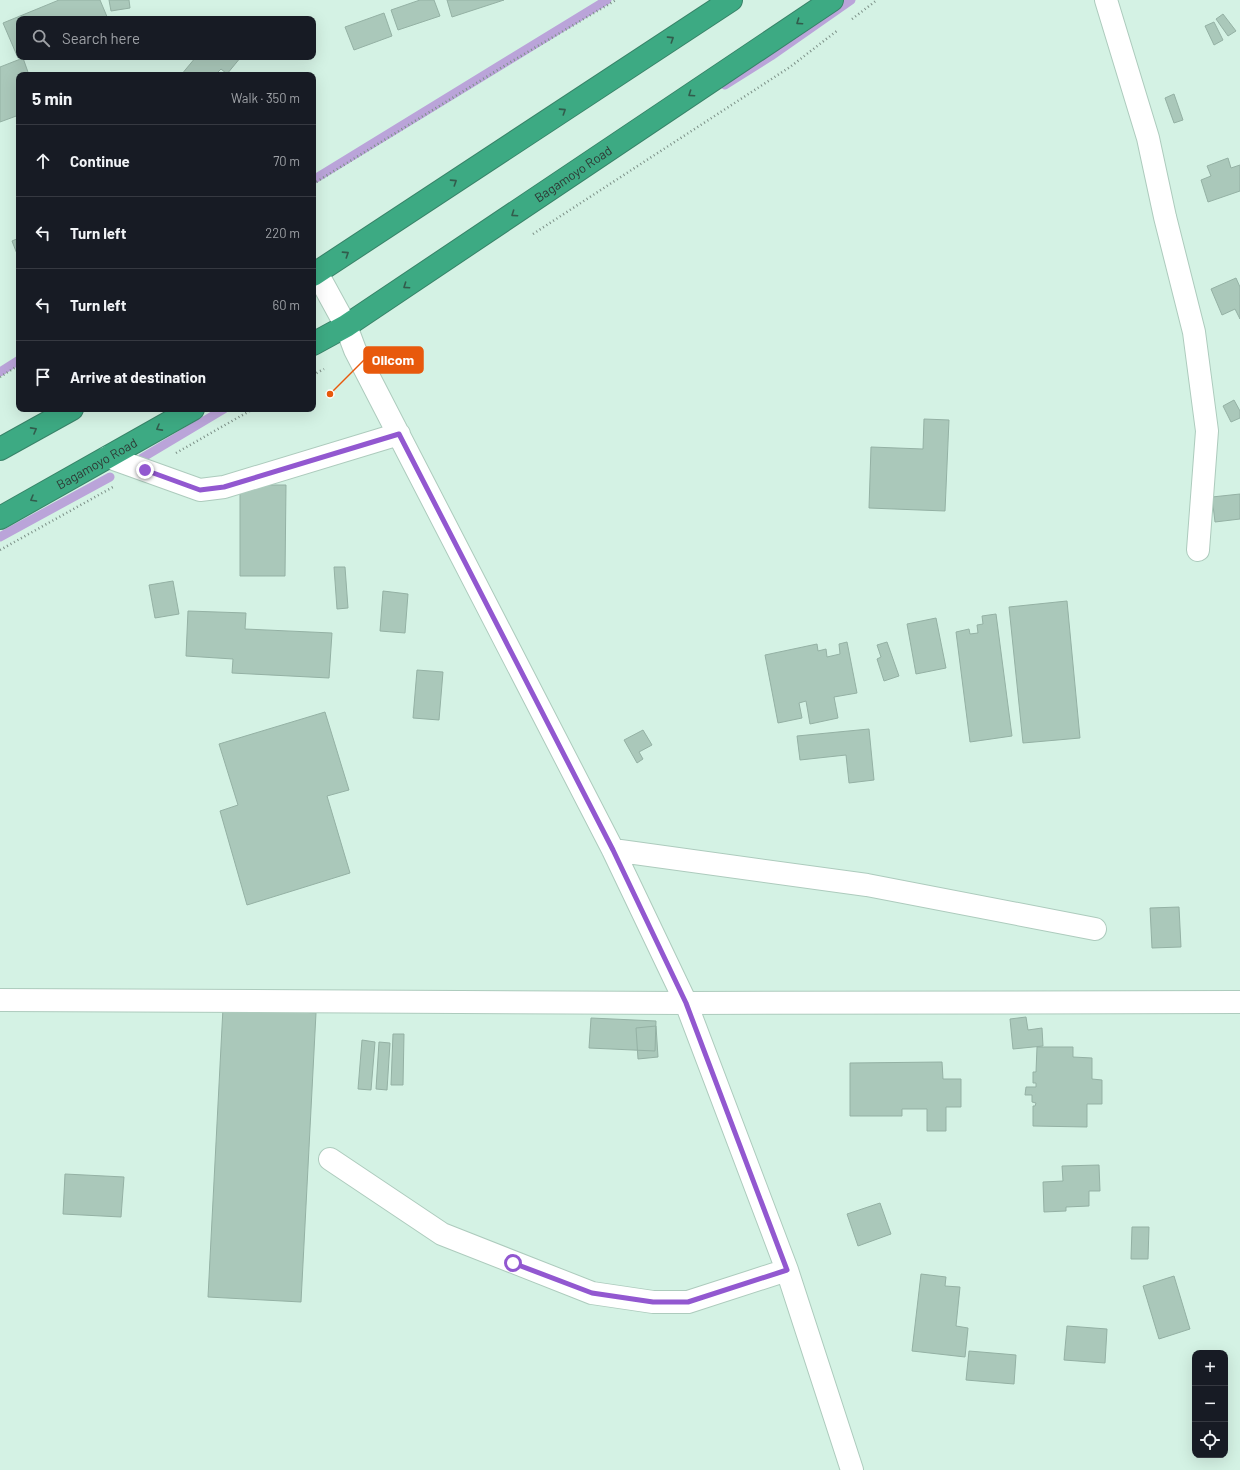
<!DOCTYPE html>
<meta charset="utf-8">
<style>
body{margin:0;font-family:Barlow,sans-serif;background:#242831;color:#f1f3f6}
.controls{position:absolute;right:12px;bottom:12px;display:grid;overflow:hidden;border-radius:8px;box-shadow:0 4px 16px #0002}
.controls button{width:36px;height:36px;display:grid;place-items:center;padding:0;border:0;border-bottom:1px solid #363941;background:#171b24;color:#f1f3f6;font:20px sans-serif}
.stop{position:absolute;width:12px;height:12px;margin:-9px;border:3px solid #9258d0;border-radius:50%;background:#fff}
.stop.end{background:#9258d0;border-color:#fff;box-shadow:0 1px 4px #0008}
.list{margin:0;padding:0;list-style:none}
h2{display:flex;justify-content:space-between;align-items:center;height:52px;margin:0;padding:0 16px;font-size:17px}
h2 small{font-size:13px;font-weight:400;color:#9ea1a6}
.list li{display:grid;grid-template-columns:26px 1fr auto;gap:12px;align-items:center;box-sizing:border-box;height:72px;padding:0 16px;border-top:1px solid #363941}
.list b{display:block;font-size:15px;white-space:nowrap}
.list em{font-size:13px;font-style:normal;color:#9ea1a6}
.icon{flex:none;width:22px;height:22px;fill:none;stroke:currentColor;stroke-width:2;stroke-linecap:round;stroke-linejoin:round}
.map{position:relative;flex:none;width:1240px;height:1470px;overflow:hidden}
.search{position:absolute;background:#171b24;box-shadow:0 4px 16px #0002;left:16px;top:16px;width:300px;height:44px;display:flex;align-items:center;gap:10px;box-sizing:border-box;padding:0 14px;border-radius:8px;color:#9ea1a6;font-size:15px}
.panel{position:absolute;background:#171b24;box-shadow:0 4px 16px #0002;left:16px;top:72px;width:300px;height:340px;border-radius:8px}
.map>svg:first-child{display:block}
.lines{fill:none;stroke-linecap:round;stroke-linejoin:round}
.stream{stroke:#baa4d9;stroke-width:9}
.building{fill:#aac8ba;stroke:#94b1a4}
.minor-casing{stroke:#adcbbd;stroke-width:24}
.highway-casing{stroke:#388368;stroke-width:24}
.path{stroke:#7b8f86;stroke-width:2.5;stroke-dasharray:1 3;stroke-linecap:butt}
.minor{stroke:#fff;stroke-width:22}
.highway{stroke:#3daa83;stroke-width:22}
.oneway{stroke:#325c4c}
.route{stroke:#9258d0;stroke-width:5}
.labels{text-anchor:middle;dominant-baseline:central;stroke-width:3.5;stroke-linejoin:round;paint-order:stroke}
.street-label{font-size:13px;fill:#2e3a35;stroke:#fff}
.leader{fill:none;stroke:#e8590c;stroke-width:1.5}
.callout-dot{fill:#e8590c;stroke:#fff;stroke-width:1.5}
.callout{fill:#e8590c;stroke:#e8590c;stroke-width:1.5}
.callout-label{font-size:14px;text-anchor:middle;font-weight:bold;fill:#fff}
</style>
<div class="map">
<svg width="1240" height="1470" viewBox="0 0 1240 1470">
<rect width="100%" height="100%" fill="#d4f2e4"/>
<g class="lines">
<path class="stream" d="M725 85 771 56 851 0
M313 180 607 0
M0 372 19 360
M142 458 224 409
M0 537 110 477"/>
</g>
<path class="building" d="M59 0H100L108 19H19L20 57 18 58 3 23Z
M109 0H129L130 8 111 11Z
M420 0H434L440 16 398 30 391 10Z
M447 0H504L452 17Z
M384 13 392 36 354 50 345 27Z
M1223 14 1236 31 1228 36 1216 19Z
M1214 22 1223 40 1214 45 1205 26Z
M196 57H241L227 74 221 69 215 75H181Z
M23 58 29 75H19V115L0 122V67Z
M1174 94 1183 120 1174 123 1165 98Z
M1228 158 1231 168 1240 165V191L1208 202 1201 180 1211 176 1207 166Z
M19 238V259L12 241Z
M1236 278 1240 287V319L1235 309 1222 315 1211 289Z
M1234 400 1240 411V418L1231 422 1223 406Z
M924 419 949 420 945 511 869 508 871 447 923 449Z
M240 485H286L285 576H240Z
M1240 494V519L1215 522 1212 497Z
M334 567H345L348 608 337 609Z
M173 581 179 614 155 618 149 585Z
M383 591 408 594 405 633 380 631Z
M1067 601 1080 738 1023 743 1009 607Z
M188 611 246 613 245 629 332 633 329 678 232 673 233 659 186 656Z
M996 614 1012 736 970 742 956 632 969 629 970 634 978 633 977 625 983 624 982 616Z
M936 618 946 668 916 674 907 624Z
M847 642 857 693 834 697 838 718 810 724 806 701 799 703 802 718 778 723 765 655 817 644 818 651 826 649 827 657 840 654 839 644Z
M887 642 899 676 884 681 877 659 881 657 877 645Z
M417 670 443 672 439 720 413 718Z
M325 712 349 790 327 796 350 873 247 905 220 811 238 805 219 744Z
M869 729 874 780 849 783 846 755 800 760 797 736Z
M643 730 652 745 639 752 643 759 637 763 624 740Z
M1179 907 1181 947 1152 948 1150 908Z
M223 1008 316 1013 301 1302 208 1297Z
M1026 1017 1028 1030 1042 1028 1043 1046 1013 1049 1010 1019Z
M591 1018 656 1021 655 1051 589 1048Z
M656 1026 658 1057 638 1059 636 1028Z
M393 1034H404L403 1085H391Z
M362 1040 375 1042 371 1090 358 1089Z
M379 1042 390 1043 387 1090 376 1089Z
M1037 1047H1073V1057L1092 1058V1079L1102 1080V1104H1087V1127L1033 1126V1106H1035L1036 1103 1032 1102V1095H1025L1026 1087H1036V1083H1033V1072H1036Z
M942 1062 943 1079H961V1107H946V1131H927V1109H902V1116H850V1063Z
M1099 1165 1100 1191H1089V1206L1066 1207V1211L1044 1212 1043 1182 1063 1181 1062 1166Z
M65 1174 124 1177 121 1217 63 1214Z
M880 1203 891 1234 858 1246 847 1214Z
M1132 1227H1149L1148 1259H1131Z
M921 1274 946 1277 945 1286 960 1287 956 1326 968 1328 965 1357 912 1351Z
M1174 1276 1190 1329 1159 1339 1143 1286Z
M1067 1326 1107 1329 1105 1363 1064 1360Z
M969 1351 1016 1355 1014 1384 966 1380Z"/>
<g class="lines">
<defs>
<path id="minor" d="M1106 0 1148 138 1165 217 1194 332 1207 431 1198 550
M317 273 346 326 355 350 613 850 686 1003 787 1270 852 1470
M108 457 200 490 224 487 399 434
M613 850 867 885 1095 929
M0 1000 686 1003 1240 1002
M330 1159 442 1234 592 1293 653 1302H688L787 1270"/>
<g id="highway">
<path d="M313 275 731 0"/>
<path id="s1" d="M313 344 346 326 832 0"/>
<path d="M0 449 72 409"/>
<path id="s2" d="M0 518 193 409"/>
</g>
</defs>
<use href="#minor" class="minor-casing"/>
<use href="#highway" class="highway-casing"/>
<path class="path" d="M852 19 877 0
M313 184 509 63 616 0
M533 234 790 67 838 30
M313 375 324 369
M0 377 19 365
M176 453 253 409
M0 550 113 487"/>
<use href="#minor" class="minor"/>
<use href="#highway" class="highway"/>
</g>
<defs><path id="oneway-chevron" d="M-2-3.5L2.5 0L-2 3.5" fill="none" stroke-width="1.6" stroke-linecap="round" stroke-linejoin="round"/></defs>
<g class="oneway">
<use href="#oneway-chevron" transform="translate(799 22) rotate(146)"/>
<use href="#oneway-chevron" transform="translate(671 39) rotate(-33)"/>
<use href="#oneway-chevron" transform="translate(691 94) rotate(146)"/>
<use href="#oneway-chevron" transform="translate(563 111) rotate(-33)"/>
<use href="#oneway-chevron" transform="translate(454 182) rotate(-33)"/>
<use href="#oneway-chevron" transform="translate(514 214) rotate(146)"/>
<use href="#oneway-chevron" transform="translate(346 254) rotate(-33)"/>
<use href="#oneway-chevron" transform="translate(406 286) rotate(146)"/>
<use href="#oneway-chevron" transform="translate(159 428) rotate(151)"/>
<use href="#oneway-chevron" transform="translate(34 430) rotate(-29)"/>
<use href="#oneway-chevron" transform="translate(33 499) rotate(150)"/>
</g>
<g class="lines">
<path class="route" d="M145 470 200 490 224 487 399 434 613 850 686 1003 787 1270 688 1302H653L592 1293 513 1263"/>
</g>
<g class="labels">
<g class="street-label">
<text stroke="none"><textPath href="#s1" startOffset="311">Bagamoyo Road</textPath></text>
<text stroke="none"><textPath href="#s2" startOffset="111">Bagamoyo Road</textPath></text>
</g>
</g>
<path class="leader" d="M330 394L364 360"/>
<circle class="callout-dot" cx="330" cy="394" r="4"/>
<rect class="callout" x="364" y="347" width="59" height="26" rx="4"/>
<g class="callout-label">
<text x="393" y="365">Oilcom</text>
</g>
</svg>
<div class="controls">
<button>+</button>
<button>−</button>
<button><svg class="icon" aria-label="locate" viewBox="0 0 24 24"><circle cx="12" cy="12" r="6"/><path d="M12 2v4M12 18v4M2 12h4M18 12h4"/></svg></button>
</div>
<div class="stop" style="left:513px;top:1263px"></div>
<div class="stop end" style="left:145px;top:470px"></div>
<div class="search"><svg class="icon" aria-label="search" viewBox="0 0 24 24"><circle cx="10" cy="10" r="6"/><path d="M15 15l6 6"/></svg>Search here</div>
<section class="panel">
<h2>5 min<small>Walk · 350 m</small></h2>
<ul class="list">
<li><svg class="icon" aria-label="ahead" viewBox="0 0 24 24"><path d="M12 20V5M6 11l6-6 6 6"/></svg><div><b>Continue</b></div><em>70 m</em></li>
<li><svg class="icon" aria-label="left" viewBox="0 0 24 24"><path d="M17 20v-9H6M10 6l-5 5 5 5"/></svg><div><b>Turn left</b></div><em>220 m</em></li>
<li><svg class="icon" aria-label="left" viewBox="0 0 24 24"><path d="M17 20v-9H6M10 6l-5 5 5 5"/></svg><div><b>Turn left</b></div><em>60 m</em></li>
<li><svg class="icon" aria-label="arrive" viewBox="0 0 24 24"><path d="M6 21V4h12l-3 4 3 4H6"/></svg><div><b>Arrive at destination</b></div></li>
</ul>
</section>
</div>
